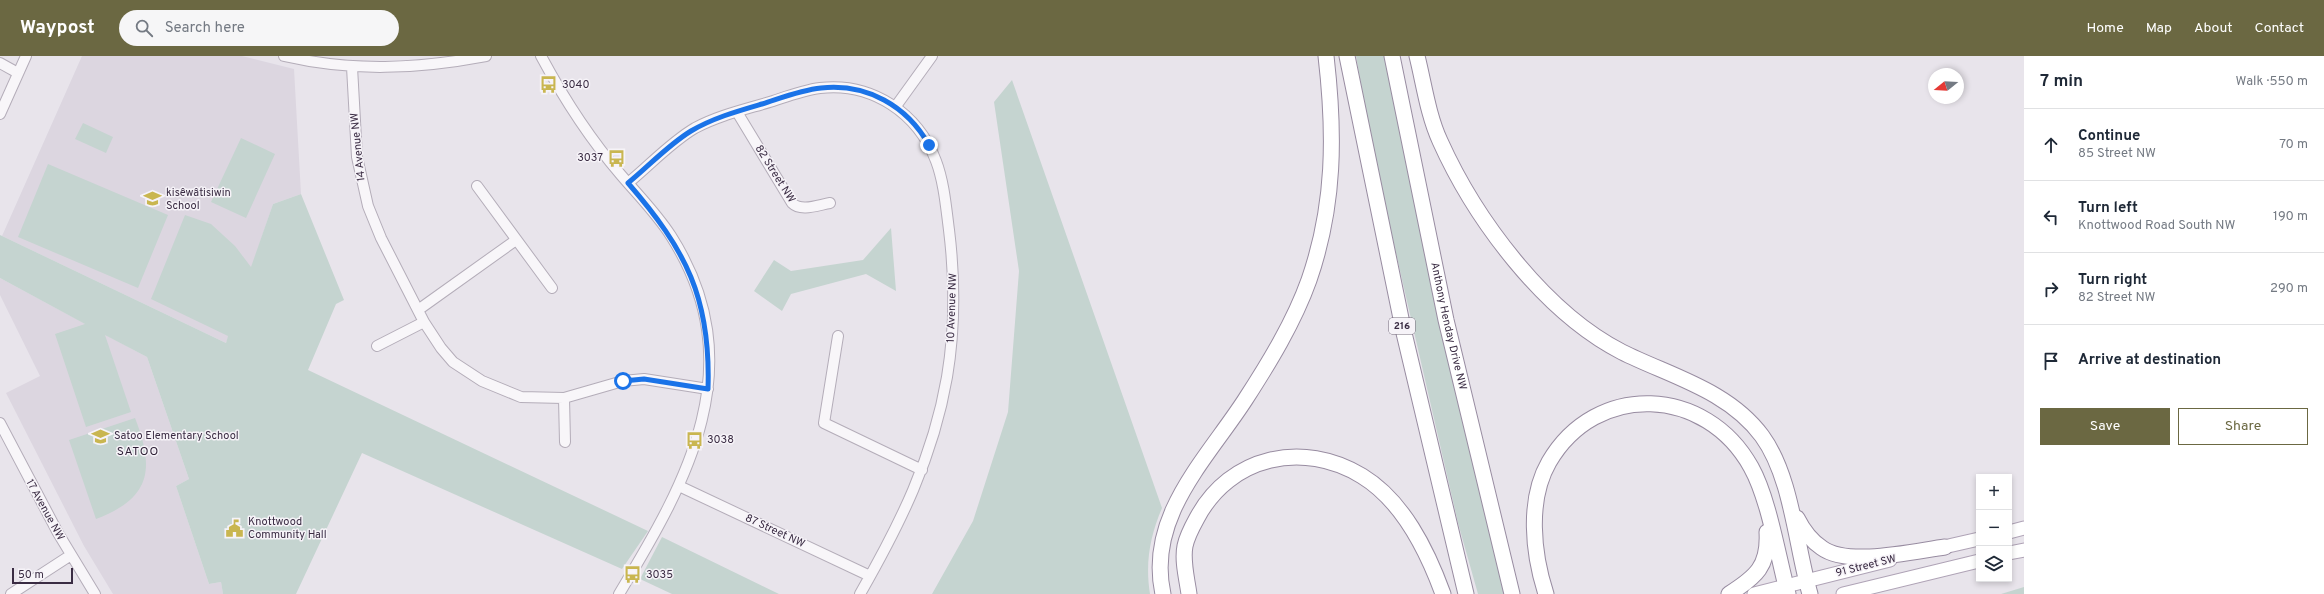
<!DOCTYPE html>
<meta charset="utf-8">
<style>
body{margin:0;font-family:Overpass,sans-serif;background:#f6f6f7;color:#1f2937}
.controls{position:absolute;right:12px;bottom:12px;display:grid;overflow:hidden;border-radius:0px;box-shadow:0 2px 6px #0003}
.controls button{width:36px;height:36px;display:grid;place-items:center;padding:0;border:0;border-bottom:1px solid #e0e1e3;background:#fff;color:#1f2937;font:20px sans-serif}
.compass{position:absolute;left:1928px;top:12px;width:36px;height:36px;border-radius:50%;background:#fff;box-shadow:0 2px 6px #0003;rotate:252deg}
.scale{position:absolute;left:12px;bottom:10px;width:61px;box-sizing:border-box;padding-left:4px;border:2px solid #3a2c43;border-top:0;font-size:11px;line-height:14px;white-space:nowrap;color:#3a2c43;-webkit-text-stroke:3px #f6f3f8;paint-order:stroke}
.stop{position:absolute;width:12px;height:12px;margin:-9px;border:3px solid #1a73e8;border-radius:50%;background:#fff}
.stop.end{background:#1a73e8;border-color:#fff;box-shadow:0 1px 4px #0008}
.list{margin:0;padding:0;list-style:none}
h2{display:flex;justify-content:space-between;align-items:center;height:52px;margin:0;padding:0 16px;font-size:17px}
h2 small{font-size:13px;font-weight:400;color:#747a83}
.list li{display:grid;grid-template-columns:26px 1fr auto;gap:12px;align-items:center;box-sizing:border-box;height:72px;padding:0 16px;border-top:1px solid #e0e1e3}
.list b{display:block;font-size:15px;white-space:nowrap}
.list p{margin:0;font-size:13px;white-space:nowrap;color:#747a83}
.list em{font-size:13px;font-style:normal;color:#747a83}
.actions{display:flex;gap:8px;padding:12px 16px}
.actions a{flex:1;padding:9px 0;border:1px solid #6b6842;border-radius:0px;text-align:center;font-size:14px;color:#6b6842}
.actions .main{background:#6b6842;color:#fff}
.icon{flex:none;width:22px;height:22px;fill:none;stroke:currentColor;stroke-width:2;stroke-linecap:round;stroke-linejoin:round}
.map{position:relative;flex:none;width:2024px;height:538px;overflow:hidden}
header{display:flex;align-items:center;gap:24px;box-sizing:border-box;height:56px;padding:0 20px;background:#6b6842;color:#fff}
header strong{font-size:19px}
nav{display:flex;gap:22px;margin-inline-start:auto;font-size:14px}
.search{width:280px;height:36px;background:#f6f6f7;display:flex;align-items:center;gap:10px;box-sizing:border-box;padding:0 14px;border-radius:22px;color:#747a83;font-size:15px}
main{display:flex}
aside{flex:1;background:#fff}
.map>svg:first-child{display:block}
.built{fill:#dcd6e0}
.green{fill:#c5d4d0}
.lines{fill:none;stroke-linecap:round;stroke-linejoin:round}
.minor-casing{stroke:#b4adb9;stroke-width:12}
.major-casing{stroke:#afa3b6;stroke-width:15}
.highway-casing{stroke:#988ca1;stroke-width:17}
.minor{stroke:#f8f6f9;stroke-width:10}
.major{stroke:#fff;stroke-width:13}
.highway{stroke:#fff;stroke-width:15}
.route{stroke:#1a73e8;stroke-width:5}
.labels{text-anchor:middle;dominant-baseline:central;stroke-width:3;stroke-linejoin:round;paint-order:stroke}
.shield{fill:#f6f3f8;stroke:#726879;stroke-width:1}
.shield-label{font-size:10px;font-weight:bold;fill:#3a2c43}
.poi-label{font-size:11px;fill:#3a2c43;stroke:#f6f3f8;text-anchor:start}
.street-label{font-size:11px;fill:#3a2c43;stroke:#f6f3f8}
.neighbourhood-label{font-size:12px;letter-spacing:1px;fill:#2c1e34;stroke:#f6f3f8}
</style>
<header>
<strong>Waypost</strong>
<div class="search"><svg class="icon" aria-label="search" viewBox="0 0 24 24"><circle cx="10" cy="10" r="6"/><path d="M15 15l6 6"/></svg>Search here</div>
<nav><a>Home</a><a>Map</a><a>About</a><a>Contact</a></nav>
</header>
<main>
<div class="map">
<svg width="2024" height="538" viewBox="0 0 2024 538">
<rect width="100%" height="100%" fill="#e8e4eb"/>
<path class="built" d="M82 0H242L294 13 301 138 273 148 226 287 2 180Z
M0 222 147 301 189 423 176 430 209 528 221 526 223 538H113L84 490 6 337 40 320 0 239Z"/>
<path class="green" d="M1356 0H1386L1506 538H1478L1458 467 1372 93Z
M1012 24 1162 452C1150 480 1145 507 1150 538H932L973 465 1008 356 1019 215 994 46Z
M83 67 113 81 106 97 75 83Z
M241 82 275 98 246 162 211 146Z
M48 108 168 159 138 232 18 181Z
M301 138 344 244 336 248 308 314 648 475 622 513 362 397 296 538H223L221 526 209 528 176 430 189 423 147 301 105 279 131 356 86 371 55 278 85 268 0 222V179L226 287 228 280 151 243 185 159 211 168 235 190 251 211 273 148Z
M891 172 896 235 866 218 791 238 782 255 754 235 774 204 791 215 863 204Z
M135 362C155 413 151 442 96 463L69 384Z
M662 481 779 538H672L640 523Z
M2024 531V538H2001Z"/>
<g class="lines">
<defs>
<path id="minor" d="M284 0C353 16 417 13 486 0
M541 0C564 43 589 82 621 119 638 139 657 158 671 180 753 309 688 424 619 538
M0 7 18 17
M352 11 357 101 368 150 381 182 424 266 441 292 453 306 482 325 521 341 564 342 623 325 644 323 708 333
M896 50 932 0
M737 56 792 147C801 156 818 149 830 147
M0 58 26 0
M628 127C650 109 671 86 695 72 719 59 747 53 773 45 788 40 804 34 820 32 872 26 918 57 936 105 944 126 946 151 949 174 955 223 955 273 947 321 933 402 900 468 860 538
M477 130 552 232
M418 254 516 184
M838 280 824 367 922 414
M377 290 424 266
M564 342 565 386
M0 367 58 477 95 538
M679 430 870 520
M11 538 71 499"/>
<path id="major" d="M2009 476 2024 472
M1935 493 1979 483
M2009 497 2024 494
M1754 538 1890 504
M1843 538 1979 505"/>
<g id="highway">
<path d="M1347 0 1404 277 1466 538"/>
<path id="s1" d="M1392 0 1446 264 1512 538"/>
<path d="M1417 0C1424 28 1428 59 1440 85 1475 163 1544 256 1622 296 1670 320 1728 334 1762 380 1792 421 1796 490 1810 538"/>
<path d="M1797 462C1803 474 1810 484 1822 492 1848 511 1915 495 1945 491"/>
<path d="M1163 538C1146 461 1206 404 1245 344 1269 307 1294 266 1309 224 1335 149 1335 78 1326 0"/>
<path d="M1189 538C1187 523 1182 505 1185 490 1187 480 1192 471 1197 462 1230 400 1303 384 1362 420 1403 445 1427 494 1443 538"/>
<path d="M1546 538C1533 498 1527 444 1549 406 1596 325 1706 330 1751 411 1769 443 1778 501 1788 538"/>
<path d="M1729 538C1756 521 1769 510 1767 476"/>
</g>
</defs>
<use href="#minor" class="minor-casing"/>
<use href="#major" class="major-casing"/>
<use href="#highway" class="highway-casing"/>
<use href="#minor" class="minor"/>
<use href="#major" class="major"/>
<use href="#highway" class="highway"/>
</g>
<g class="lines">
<path class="route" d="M623 325 644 323 708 333C711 242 686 194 628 127 649 110 668 89 691 75 713 62 738 55 762 48 781 42 801 34 821 32 867 27 907 50 929 89"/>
</g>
<defs>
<symbol id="bus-bare" viewBox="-9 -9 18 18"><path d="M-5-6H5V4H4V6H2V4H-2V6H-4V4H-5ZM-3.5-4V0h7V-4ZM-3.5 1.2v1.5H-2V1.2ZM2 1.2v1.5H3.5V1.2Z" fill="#c9b650" stroke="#f6f3f8" stroke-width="2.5" paint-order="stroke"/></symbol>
<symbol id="school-bare" viewBox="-9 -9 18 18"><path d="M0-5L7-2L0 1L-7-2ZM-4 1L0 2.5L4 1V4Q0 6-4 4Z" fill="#c9b650" stroke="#f6f3f8" stroke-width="2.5" paint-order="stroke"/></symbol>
<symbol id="civic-bare" viewBox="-9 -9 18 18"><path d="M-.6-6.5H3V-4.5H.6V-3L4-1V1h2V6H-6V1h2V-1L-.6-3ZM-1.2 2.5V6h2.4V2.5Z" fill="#c9b650" stroke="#f6f3f8" stroke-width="2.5" paint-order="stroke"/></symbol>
</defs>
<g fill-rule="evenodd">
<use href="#bus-bare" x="536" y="16" width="25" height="25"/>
<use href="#bus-bare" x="604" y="90" width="25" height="25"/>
<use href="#school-bare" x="140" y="130" width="25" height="25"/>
<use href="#school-bare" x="88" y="368" width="25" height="25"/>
<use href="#bus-bare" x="682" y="372" width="25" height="25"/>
<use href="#civic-bare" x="222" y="460" width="25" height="25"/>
<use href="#bus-bare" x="620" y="506" width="25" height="25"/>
</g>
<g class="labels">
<rect class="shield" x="1389" y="262" width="26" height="16" rx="3"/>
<g class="shield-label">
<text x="1402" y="270">216</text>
</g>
<g class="poi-label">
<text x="562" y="29">3040</text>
<text x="603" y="102" text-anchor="end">3037</text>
<text x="166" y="137">kisêwâtisiwin<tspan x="166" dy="13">School</tspan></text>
<text x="114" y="380">Satoo Elementary School</text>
<text x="707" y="384">3038</text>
<text x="248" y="466">Knottwood<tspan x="248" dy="13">Community Hall</tspan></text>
<text x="646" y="519">3035</text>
</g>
<g class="street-label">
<text transform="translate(358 91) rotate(-96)">14 Avenue NW</text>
<text transform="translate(775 118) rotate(58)">82 Street NW</text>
<text transform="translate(952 252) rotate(-88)">10 Avenue NW</text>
<text stroke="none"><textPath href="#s1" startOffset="276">Anthony Henday Drive NW</textPath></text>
<text transform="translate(45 454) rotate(61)">17 Avenue NW</text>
<text transform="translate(775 475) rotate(25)">87 Street NW</text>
<text transform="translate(1866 510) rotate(-14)">91 Street SW</text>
</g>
<g class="neighbourhood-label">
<text x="138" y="396">SATOO</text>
</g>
</g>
</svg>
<div class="controls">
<button>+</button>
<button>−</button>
<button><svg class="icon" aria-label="layers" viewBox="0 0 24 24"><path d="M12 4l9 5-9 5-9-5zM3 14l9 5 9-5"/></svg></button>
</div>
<svg class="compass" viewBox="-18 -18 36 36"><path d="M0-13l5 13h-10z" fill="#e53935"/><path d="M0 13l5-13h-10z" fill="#747a83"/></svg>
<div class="scale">50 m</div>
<div class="stop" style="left:623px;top:325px"></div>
<div class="stop end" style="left:929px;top:89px"></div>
</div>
<aside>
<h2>7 min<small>Walk · 550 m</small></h2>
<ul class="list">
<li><svg class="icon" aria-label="ahead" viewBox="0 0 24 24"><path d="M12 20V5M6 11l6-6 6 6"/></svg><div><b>Continue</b><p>85 Street NW</p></div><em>70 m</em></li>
<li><svg class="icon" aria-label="left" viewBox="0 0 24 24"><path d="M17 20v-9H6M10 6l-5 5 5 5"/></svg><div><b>Turn left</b><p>Knottwood Road South NW</p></div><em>190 m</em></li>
<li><svg class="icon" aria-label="right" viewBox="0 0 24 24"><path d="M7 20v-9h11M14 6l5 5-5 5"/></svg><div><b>Turn right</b><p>82 Street NW</p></div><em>290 m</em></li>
<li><svg class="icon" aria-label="arrive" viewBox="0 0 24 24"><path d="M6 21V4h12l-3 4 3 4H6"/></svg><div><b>Arrive at destination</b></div></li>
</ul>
<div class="actions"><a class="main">Save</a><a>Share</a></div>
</aside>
</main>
